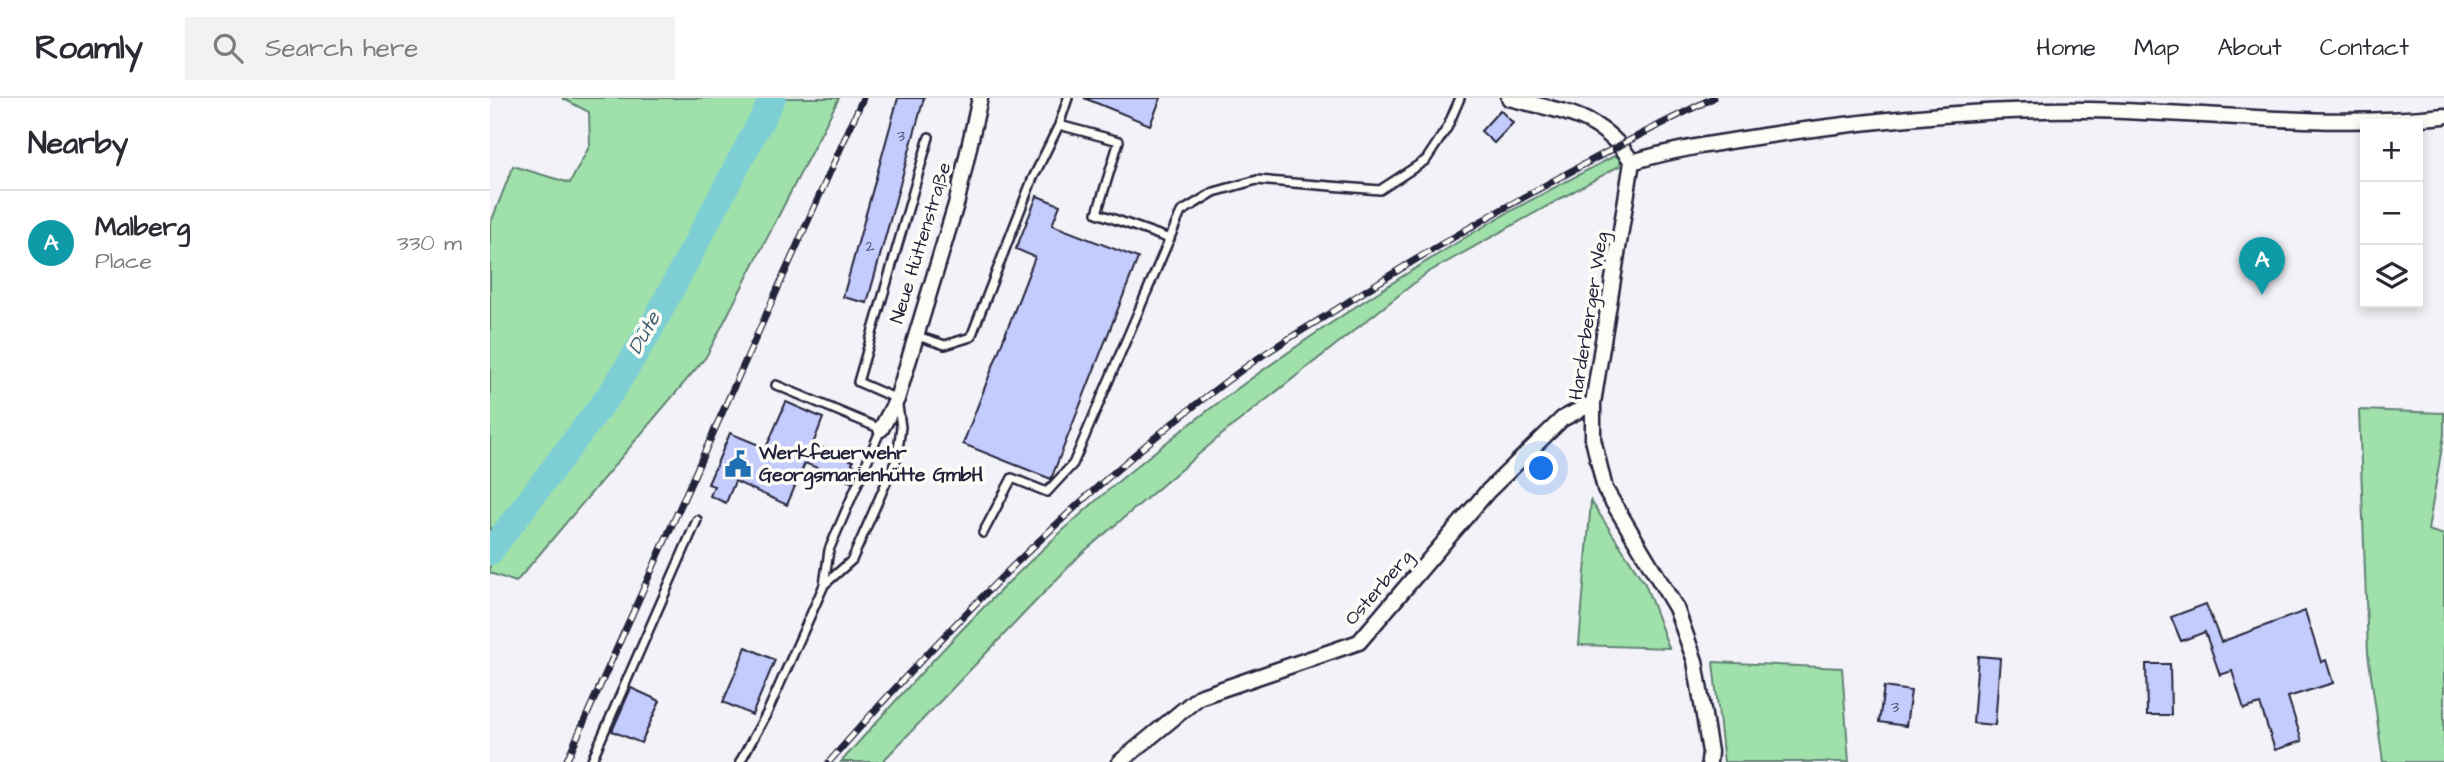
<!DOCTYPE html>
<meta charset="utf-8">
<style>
body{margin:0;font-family:"Architects Daughter",sans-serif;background:#f2f2f3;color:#2b2b33}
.controls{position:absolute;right:21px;top:21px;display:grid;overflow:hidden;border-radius:0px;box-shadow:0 4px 10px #0003}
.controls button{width:63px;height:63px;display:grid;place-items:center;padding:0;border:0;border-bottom:2px solid #e1e1e2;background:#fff;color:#2b2b33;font:35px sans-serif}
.you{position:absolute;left:1052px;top:371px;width:24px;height:24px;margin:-18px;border:5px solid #fff;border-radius:50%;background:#1a73e8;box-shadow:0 0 0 10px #1a73e833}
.badge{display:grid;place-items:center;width:46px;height:46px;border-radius:50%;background:#1f6fb2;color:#fff;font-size:23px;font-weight:700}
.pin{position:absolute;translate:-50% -58px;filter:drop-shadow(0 2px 4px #0008)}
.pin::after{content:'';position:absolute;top:37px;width:24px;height:21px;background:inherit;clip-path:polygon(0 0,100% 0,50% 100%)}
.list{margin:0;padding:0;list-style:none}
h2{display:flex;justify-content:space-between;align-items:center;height:91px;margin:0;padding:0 28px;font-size:30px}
h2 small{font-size:23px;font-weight:400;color:#7c7c81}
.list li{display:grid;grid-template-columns:46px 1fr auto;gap:21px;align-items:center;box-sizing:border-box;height:105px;padding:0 28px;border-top:2px solid #e1e1e2}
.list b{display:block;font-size:26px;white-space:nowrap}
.list p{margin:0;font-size:23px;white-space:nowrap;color:#7c7c81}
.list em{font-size:23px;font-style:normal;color:#7c7c81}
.icon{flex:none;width:38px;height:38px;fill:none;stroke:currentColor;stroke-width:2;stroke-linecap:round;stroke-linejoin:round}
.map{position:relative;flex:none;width:1954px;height:664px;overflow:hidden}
header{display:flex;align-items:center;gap:42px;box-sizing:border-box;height:98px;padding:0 35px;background:#fff;border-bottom:2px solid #e1e1e2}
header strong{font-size:33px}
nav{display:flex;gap:38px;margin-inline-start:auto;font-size:24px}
.search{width:490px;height:63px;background:#f2f2f3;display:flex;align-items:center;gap:18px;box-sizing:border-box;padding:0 24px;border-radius:0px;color:#7c7c81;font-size:26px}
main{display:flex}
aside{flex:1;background:#fff}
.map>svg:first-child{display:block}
.green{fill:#a0e1ab;stroke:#618273;stroke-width:2}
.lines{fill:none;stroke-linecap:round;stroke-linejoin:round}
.river{stroke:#7ecfd4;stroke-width:26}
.building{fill:#c4cbfd;stroke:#22223b;stroke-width:2}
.service-casing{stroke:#22223b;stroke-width:12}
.minor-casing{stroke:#22223b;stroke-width:19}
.service{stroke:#fdfcf7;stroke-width:7}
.minor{stroke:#fdfcf7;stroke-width:14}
.rail-casing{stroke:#22223b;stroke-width:7}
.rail{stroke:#fdfcf7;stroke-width:4.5;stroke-dasharray:13;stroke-linecap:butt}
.labels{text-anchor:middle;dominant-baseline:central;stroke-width:7;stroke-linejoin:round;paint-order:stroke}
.number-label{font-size:16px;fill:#4a4c6c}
.street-label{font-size:19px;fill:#22223b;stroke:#fdfcf7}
.poi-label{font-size:19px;font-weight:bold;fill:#22223b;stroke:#fdfcf7;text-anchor:start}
.water-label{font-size:21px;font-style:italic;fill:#425f71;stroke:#fdfcf7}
</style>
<header>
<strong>Roamly</strong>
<div class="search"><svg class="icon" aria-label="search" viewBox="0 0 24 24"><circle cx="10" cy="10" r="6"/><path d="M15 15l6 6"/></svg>Search here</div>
<nav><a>Home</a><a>Map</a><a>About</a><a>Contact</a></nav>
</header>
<main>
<aside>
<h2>Nearby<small></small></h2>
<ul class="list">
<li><span class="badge" style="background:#0f9aa8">A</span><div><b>Malberg</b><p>Place</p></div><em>330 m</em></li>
</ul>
</aside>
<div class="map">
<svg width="1954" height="664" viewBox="0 0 1954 664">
<rect width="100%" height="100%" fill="#f2f2f8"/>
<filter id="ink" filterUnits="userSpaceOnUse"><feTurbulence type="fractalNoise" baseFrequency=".0143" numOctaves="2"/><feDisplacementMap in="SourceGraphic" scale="14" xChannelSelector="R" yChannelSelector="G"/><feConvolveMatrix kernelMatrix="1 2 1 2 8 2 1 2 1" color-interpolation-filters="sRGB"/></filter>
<g filter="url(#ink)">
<path class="green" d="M72 0H349L216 259 26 484 0 475V127L23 68 80 85 100 47 99 14Z
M1128 56 1131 67 937 175 735 334 591 456 392 664H351C446 556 546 449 658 359 764 274 877 198 993 129 1037 103 1083 80 1128 56Z
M1869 312 1954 315V337L1938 432 1954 437V664H1893L1878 555Z
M1101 403 1155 486 1179 550 1089 547Z
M1223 564 1352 570 1359 664H1234Z"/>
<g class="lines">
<path class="river" d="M0 454 123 292 159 234 283 0"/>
</g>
<path class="building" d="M408 0H434L377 205 353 199Z
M594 0H671L660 27Z
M1010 12 1023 25 1004 45 991 33Z
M547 98 570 107 562 127 648 160 561 381 473 346 545 159 526 151Z
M296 304 333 320 323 346 363 363 362 366 368 369 362 384 315 365 297 407 245 383 236 405 220 398 224 388 218 386 240 335 276 350Z
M1716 506 1731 544 1815 513 1831 564 1836 562 1843 585 1798 599 1812 643 1785 652 1770 606 1754 611 1742 573 1730 577 1715 534 1691 543 1681 519Z
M256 549 285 562 262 617 233 604Z
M1488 558 1510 560 1505 627 1483 625Z
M1656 566H1680L1681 617H1657Z
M1394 589 1421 593 1416 628 1389 624Z
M141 590 170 603 151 645 122 633Z"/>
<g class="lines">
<defs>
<path id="service" d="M578 0 569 27 629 43 607 115 680 141
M424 237 455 247 481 239 542 82 569 27
M493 435 522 380 557 394 583 366 691 114 724 94 767 82 890 92 936 62 957 30 970 0
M334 487 362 462 407 360 411 329 407 301 368 284 439 39
M101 664 207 422
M250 664 277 615 334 487 339 452 391 331 286 287"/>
<path id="minor" d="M1019 0C1071 14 1111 15 1142 64L1103 305V341L1115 391 1186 510 1205 563 1220 654 1219 664
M1142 64C1191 49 1242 43 1293 35 1394 21 1497 10 1599 12 1718 14 1835 31 1954 18
M391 331 407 301 467 103 490 0
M630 664 709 599 869 544 997 394 1072 321 1103 305"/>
</defs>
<use href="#service" class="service-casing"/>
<use href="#minor" class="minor-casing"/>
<use href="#service" class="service"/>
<use href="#minor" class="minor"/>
<defs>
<path id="rail" d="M76 664 373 0
M339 664C464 522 599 383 753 271 783 249 815 231 847 211 968 132 1094 64 1223 0"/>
</defs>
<use href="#rail" class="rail-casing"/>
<use href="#rail" class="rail"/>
</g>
</g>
<defs>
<symbol id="civic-bare" viewBox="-9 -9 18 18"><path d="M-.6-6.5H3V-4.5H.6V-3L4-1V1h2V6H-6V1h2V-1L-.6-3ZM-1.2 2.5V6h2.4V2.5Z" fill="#1f6fb2" stroke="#fdfcf7" stroke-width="2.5" paint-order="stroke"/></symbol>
</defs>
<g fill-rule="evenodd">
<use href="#civic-bare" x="229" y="347" width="38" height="38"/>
</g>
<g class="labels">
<g class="number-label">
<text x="411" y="38">3</text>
<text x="380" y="148">2</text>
<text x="1405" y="609">3</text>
</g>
<g class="street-label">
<text transform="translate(431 145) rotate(-73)">Neue Hüttenstraße</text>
<text transform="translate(1099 218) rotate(-81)">Harderberger Weg</text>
<text transform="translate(889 490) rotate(-49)">Osterberg</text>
</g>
<g class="poi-label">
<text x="269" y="355">Werkfeuerwehr<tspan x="269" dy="22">Georgsmarienhütte GmbH</tspan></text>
</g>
<g class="water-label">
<text transform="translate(154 235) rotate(-61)">Düte</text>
</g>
</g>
</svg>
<div class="controls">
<button>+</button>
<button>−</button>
<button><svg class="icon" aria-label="layers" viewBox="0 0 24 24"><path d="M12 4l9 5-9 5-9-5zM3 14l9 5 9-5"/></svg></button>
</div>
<div class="you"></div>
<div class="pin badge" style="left:1772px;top:197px;background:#0f9aa8">A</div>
</div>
</main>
